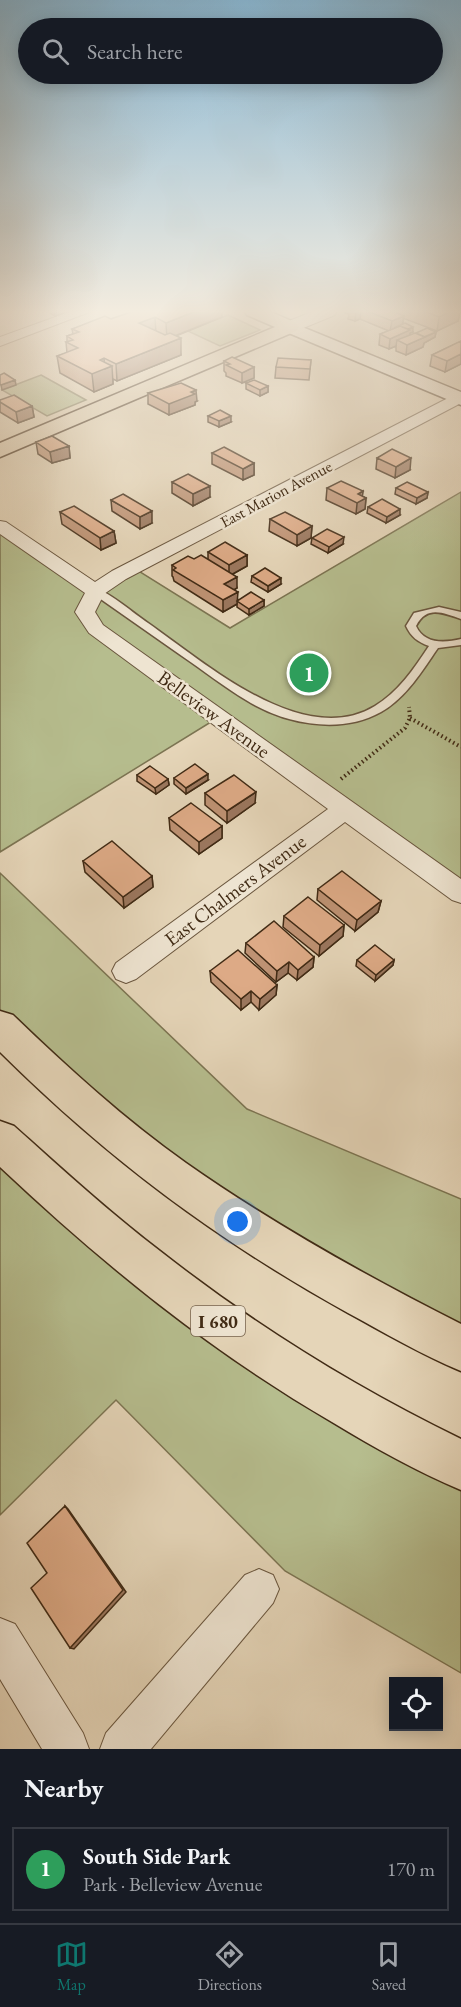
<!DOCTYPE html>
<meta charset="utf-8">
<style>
body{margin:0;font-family:"EB Garamond",serif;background:#20242c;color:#f1f3f6}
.controls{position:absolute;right:18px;bottom:18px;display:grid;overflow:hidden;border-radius:0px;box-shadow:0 3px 15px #0003}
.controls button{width:54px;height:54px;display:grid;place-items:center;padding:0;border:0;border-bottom:2px solid #363941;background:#171b24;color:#f1f3f6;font:30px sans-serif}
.you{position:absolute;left:238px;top:1222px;width:21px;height:21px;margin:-15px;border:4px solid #fff;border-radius:50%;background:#1a73e8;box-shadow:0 0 0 9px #1a73e833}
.badge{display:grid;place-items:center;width:39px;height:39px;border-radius:50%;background:#0f766e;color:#fff;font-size:20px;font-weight:700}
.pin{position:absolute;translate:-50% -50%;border:3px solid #fff;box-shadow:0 2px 6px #0006}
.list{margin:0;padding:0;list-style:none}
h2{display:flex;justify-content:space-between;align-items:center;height:78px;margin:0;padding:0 24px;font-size:26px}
h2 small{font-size:20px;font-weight:400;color:#9ea1a6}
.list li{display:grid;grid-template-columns:39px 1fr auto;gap:18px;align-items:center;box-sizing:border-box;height:84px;margin:0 12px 12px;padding:0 12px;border:2px solid #363941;border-radius:0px}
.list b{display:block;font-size:22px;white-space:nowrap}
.list p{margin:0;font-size:20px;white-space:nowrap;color:#9ea1a6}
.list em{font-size:20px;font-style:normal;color:#9ea1a6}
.icon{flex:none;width:33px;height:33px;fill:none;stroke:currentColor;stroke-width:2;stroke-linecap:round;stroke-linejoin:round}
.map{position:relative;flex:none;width:461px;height:1749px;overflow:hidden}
.search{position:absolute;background:#171b24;box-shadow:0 3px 15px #0003;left:18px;right:18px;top:18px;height:66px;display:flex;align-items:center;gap:15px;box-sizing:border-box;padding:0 21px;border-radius:33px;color:#9ea1a6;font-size:22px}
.sheet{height:174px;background:#171b24}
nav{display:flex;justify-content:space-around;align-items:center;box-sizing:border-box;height:84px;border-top:2px solid #363941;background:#171b24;font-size:16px;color:#9ea1a6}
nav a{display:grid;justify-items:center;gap:3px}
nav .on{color:#0f766e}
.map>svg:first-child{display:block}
.green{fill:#b6bd8e;stroke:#7c7452;stroke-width:1.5}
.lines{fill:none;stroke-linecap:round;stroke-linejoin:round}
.service-casing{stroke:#6a563e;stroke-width:3}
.minor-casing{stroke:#6a563e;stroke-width:2}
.tertiary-casing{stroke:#6a563e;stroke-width:2}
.secondary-casing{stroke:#412b15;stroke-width:3}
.primary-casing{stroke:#412b15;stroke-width:3}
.motorway-casing{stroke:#412b15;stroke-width:3}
.path{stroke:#412b15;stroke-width:4;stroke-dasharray:1.5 3;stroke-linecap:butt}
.service{fill:#eee4d1;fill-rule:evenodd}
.minor{fill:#eee4d1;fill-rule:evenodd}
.tertiary{fill:#eee4d1;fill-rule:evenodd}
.secondary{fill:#eee4d1;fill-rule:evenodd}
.primary{fill:#e5d5b8;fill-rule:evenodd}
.motorway{fill:#e5d5b8;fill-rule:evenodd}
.wall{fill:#be9273;stroke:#412b15;stroke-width:1.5}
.shaded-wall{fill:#9b775e;stroke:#412b15;stroke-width:1.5}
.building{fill:#ddaa86;stroke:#412b15;stroke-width:1.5}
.labels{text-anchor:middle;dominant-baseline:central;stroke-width:5;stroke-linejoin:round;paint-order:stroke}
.far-street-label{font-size:16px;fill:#412b15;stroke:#eee4d1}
.shield{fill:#eee4d1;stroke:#75624d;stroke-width:1.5}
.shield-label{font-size:18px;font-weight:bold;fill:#412b15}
.street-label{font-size:20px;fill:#412b15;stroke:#eee4d1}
</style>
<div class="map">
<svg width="461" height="1749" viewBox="0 0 461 1749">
<rect width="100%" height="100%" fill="#e5d5b8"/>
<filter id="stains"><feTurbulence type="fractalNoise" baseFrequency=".00333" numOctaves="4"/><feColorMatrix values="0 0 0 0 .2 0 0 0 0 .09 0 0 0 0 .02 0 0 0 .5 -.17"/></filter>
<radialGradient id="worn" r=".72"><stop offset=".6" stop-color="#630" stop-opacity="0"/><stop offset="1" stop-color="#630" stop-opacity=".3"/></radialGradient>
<path class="green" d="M228 315 260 330 220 346 188 331Z
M41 375 86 400 47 416 2 390Z
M461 492V893L219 717 0 852V526L94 591 134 568 230 628Z
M0 873 247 1109 461 1199V1348L370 1302 0 1027Z
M0 1140 103 1233 461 1465V1673L285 1571 116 1400 0 1515Z"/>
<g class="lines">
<defs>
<path id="service" d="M95 588C112 594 133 613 148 623 204 662 303 750 375 706 398 692 414 669 429 646 418 642 411 637 406 626L414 613 439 607 461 612V619C443 613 427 605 416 626 424 644 444 643 461 639V645L438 648C422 671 406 698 381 712 340 735 284 724 246 700 224 687 203 670 182 656 152 635 122 614 92 593L90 591Z"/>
<path id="minor" d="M72 311H92L0 346V337Z
M461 394V403L126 579 104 594 95 612 103 625 461 879V903L452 900 345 822 136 979 126 983 116 979 112 971 116 963 328 809 89 633 75 612 85 593 0 534V521L6 522 95 582 112 571 454 395Z
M259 1569 273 1575 279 1589 273 1603 151 1749H100L106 1733 245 1575Z
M0 1618 15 1624 83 1733 89 1749H42L0 1679Z"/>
<path id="tertiary" d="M314 311H337L335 315 296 331H284L281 327 284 323Z"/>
<path id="secondary" d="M290 322 461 392V405L284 331 281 327 284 323Z"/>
<path id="primary" d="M245 311H269L296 323 299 327 296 331 0 457V443L275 327 247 315Z"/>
<path id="motorway" d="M0 1011 13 1015C68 1068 124 1119 186 1163 273 1224 366 1276 461 1324V1371C422 1355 385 1333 348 1313 215 1239 108 1159 0 1052Z
M0 1121 14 1126C62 1169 109 1212 160 1251 253 1324 354 1387 461 1439V1490C416 1471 373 1447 332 1422 210 1351 103 1264 0 1167Z"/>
</defs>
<use href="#service" class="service-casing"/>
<use href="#minor" class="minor-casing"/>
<use href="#tertiary" class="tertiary-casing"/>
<use href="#secondary" class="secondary-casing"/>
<use href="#primary" class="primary-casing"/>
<use href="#motorway" class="motorway-casing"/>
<path class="path" d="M410 718 461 747
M341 779 405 728 410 718 409 707"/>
<use href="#service" class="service"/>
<use href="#minor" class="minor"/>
<use href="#tertiary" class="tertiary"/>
<use href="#secondary" class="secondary"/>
<use href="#primary" class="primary"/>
<use href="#motorway" class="motorway"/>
</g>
<path class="wall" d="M46 311H64V313L55 316Z
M134 311 222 317 176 336 181 355 117 381 113 379V384L94 392 60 373 57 356 67 353 66 342H67V336L73 334 72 329 111 319Z
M346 311H461L460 312 458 321 437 331 403 318V324L413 332 410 333 409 335 436 332 435 337 424 343 423 347 406 355 396 351V346L389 349 379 345 380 334 389 331 360 319 355 321 348 319 349 314 345 313Z
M461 341V364L445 372 430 366 432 355Z
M311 360 309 380 275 378 276 367Z
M224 361 254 367V378L242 383 226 376V373L224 371Z
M246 383 268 386V392L260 396 246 389Z
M148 393 197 401 195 402V405L169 415 148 404Z
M0 400 32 406 34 417 18 423 0 412Z
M208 416 231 422 219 427 208 422Z
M36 442 69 446 70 458 52 463 38 454Z
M212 453 254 463V475L243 480 212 464Z
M377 458 410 470 395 478 376 469Z
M172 482 210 497 193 506 172 493Z
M327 488 363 491 362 496 366 498 365 509 356 514 326 500Z
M396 488 428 492 427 498 416 504 395 494Z
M111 500 152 523 140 529 112 511Z
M368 507 400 515 386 523 367 513Z
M60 512 114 531 116 543 101 550 62 524Z
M270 519 312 526 311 538 297 546 269 531Z
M312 538 343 544 328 553 311 544Z
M208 552 247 555V566L233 574 237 588 234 590 238 600H264V606L249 615 237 607V604L223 612 174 581 173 577 172 576V565L194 559 208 560Z
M252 576 281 584 268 592 251 582Z
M137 775 168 779 169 785 156 794 137 781Z
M174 778 208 780 186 794 174 784Z
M205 793 255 803 227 823 205 805Z
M169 818 222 826V838L199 854 170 830Z
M83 861 152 876 153 887 124 908 85 872Z
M318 889 381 901 378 912 355 931 317 900Z
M284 916 344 925 343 936 319 956 283 927Z
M246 943 314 957 313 967 297 980 288 973 276 982 245 953Z
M357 960H394L393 965 375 981 356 966Z
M210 971 277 985 276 995 259 1010 251 1002 241 1010 211 982Z"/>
<path class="shaded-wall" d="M54 311H64V313L55 316Z
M196 311H222V317L167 339 166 323Z
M356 311H361L360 319 355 321Z
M440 311H461L460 312 458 321 437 331Z
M404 316 402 326 390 331 392 321Z
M155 317 156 334 139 323Z
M413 327V332L410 333 409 340H397L396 346 389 349 390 339Z
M436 332 435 337 424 343 423 347 406 355 407 345Z
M181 338V355L117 381 116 364Z
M461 354V364L445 372 447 361Z
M104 358 105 369 112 366 113 384 94 392 92 374 100 360Z
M254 367V378L242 383V373Z
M15 380 16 385 2 390 1 385Z
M268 386V392L260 396V390Z
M196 390 197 401 195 402V405L169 415V404Z
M32 406 34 417 18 423 16 412Z
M231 416V422L219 427V421Z
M69 446 70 458 52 463 50 452Z
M411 458 410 470 395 478 396 467Z
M254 463V475L243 480V469Z
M210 486V497L193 506V494Z
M363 491 362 500 366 498 365 509 356 514 358 494Z
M428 492 427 498 416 504 417 498Z
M400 509V515L386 523 387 517Z
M152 511V523L140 529V517Z
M312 526 311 538 297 546V535Z
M114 531 116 543 101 550 100 538Z
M344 537 343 544 328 553 329 547Z
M247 555V566L229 576V565Z
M237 577V588L225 595 224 584Z
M281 578V584L268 592V586Z
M238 592 237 604 223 612V600Z
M264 600V606L249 615V609Z
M208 774V780L186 794V788Z
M168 779 169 785 156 794 155 788Z
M256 792 255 803 227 823V811Z
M222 826V838L199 854V842Z
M152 876 153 887 124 908 123 897Z
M381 901 378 912 355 931 357 920Z
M344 925 343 936 319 956 320 945Z
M314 957 313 967 297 980 298 970Z
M394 960 393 965 375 981 376 975Z
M289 962 288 973 276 982 277 971Z
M277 985 276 995 259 1010 260 999Z
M251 991V1002L241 1010V999Z
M65 1506 68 1509 126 1592 74 1649 70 1648Z"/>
<path class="building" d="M134 311H196L166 323 155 317 139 323 165 335 170 333 181 338 116 364 104 358 100 360 112 366 92 374 57 356 78 348 66 342 73 340 67 336 79 332 72 329 105 316 111 319Z
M367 311H393L404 316 392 321Z
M424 311H452L439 317Z
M405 323 413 327 408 329 400 326 394 328Z
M400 326 410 330 390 339 380 334Z
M427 328 436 332 424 337H425L416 333Z
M415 333 425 337 407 345 397 340Z
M461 341V354L447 361 432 355Z
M232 357 254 367 242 373 226 365 230 364 224 361Z
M278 358 311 360 310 369 276 367Z
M4 373 15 380 1 385 0 384V375Z
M254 380 268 386 260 390 246 383Z
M181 383 196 390 191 392 195 394 169 404 148 393Z
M14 395 32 406 16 412 0 402V400Z
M220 410 231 416 219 421 208 416Z
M52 436 69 446 50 452 36 442Z
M224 447 254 463 243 469 212 453Z
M392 449 411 458 396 467 377 458Z
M188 474 210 486 193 494 172 482Z
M341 481 363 491 358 494 366 498 357 503 327 488Z
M407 482 428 492 417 498 396 488Z
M123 494 152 511 140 517 111 500Z
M382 499 400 509 387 517 368 507Z
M74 506 114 531 100 538 60 512Z
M285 512 312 526 297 535 270 519Z
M327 529 344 537 329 547 312 538Z
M225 542 247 555 229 565 208 552Z
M201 555 237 577 224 584 238 592 223 600 173 570 176 568 172 565 188 556 194 559Z
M265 568 281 578 268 586 252 576Z
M251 592 264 600 249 609 237 601Z
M195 764 208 774 186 788 174 778Z
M150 766 168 779 155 788 137 775Z
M234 775 256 792 227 811 205 793Z
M191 803 222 826 199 842 169 818Z
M112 841 152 876 123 897 83 861Z
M342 871 381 901 357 920 318 889Z
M308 897 344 925 320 945 284 916Z
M274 921 314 957 298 970 289 962 277 971 246 943Z
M375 945 394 960 376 975 357 960Z
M238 950 277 985 260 999 251 991 241 999 210 971Z
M65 1506 123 1590 70 1648 31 1588 47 1573 27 1543Z"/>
<linearGradient id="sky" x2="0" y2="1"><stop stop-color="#87b6d3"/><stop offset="0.56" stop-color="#f3ecdf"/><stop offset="1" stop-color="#f3ecdf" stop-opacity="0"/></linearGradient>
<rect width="461" height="556" fill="url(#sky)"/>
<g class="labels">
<g class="far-street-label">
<text transform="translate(276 494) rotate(-28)">East Marion Avenue</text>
</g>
<rect class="shield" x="191" y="1306" width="54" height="30" rx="4.5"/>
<g class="shield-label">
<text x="218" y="1321">I 680</text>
</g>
<g class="street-label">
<text transform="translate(214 714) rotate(36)">Belleview Avenue</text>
<text transform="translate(235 890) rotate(-37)">East Chalmers Avenue</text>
</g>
</g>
<rect width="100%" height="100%" filter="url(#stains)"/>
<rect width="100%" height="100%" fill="url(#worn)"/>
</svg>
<div class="controls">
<button><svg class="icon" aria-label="locate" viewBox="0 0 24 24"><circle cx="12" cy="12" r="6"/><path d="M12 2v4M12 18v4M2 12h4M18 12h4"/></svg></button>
</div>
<div class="you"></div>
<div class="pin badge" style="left:309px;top:673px;background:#2e9e5b">1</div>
<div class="search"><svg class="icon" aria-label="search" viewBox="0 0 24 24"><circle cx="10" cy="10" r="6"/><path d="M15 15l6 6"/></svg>Search here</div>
</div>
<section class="sheet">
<h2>Nearby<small></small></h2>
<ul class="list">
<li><span class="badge" style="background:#2e9e5b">1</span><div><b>South Side Park</b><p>Park · Belleview Avenue</p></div><em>170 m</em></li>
</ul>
</section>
<nav>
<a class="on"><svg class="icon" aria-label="map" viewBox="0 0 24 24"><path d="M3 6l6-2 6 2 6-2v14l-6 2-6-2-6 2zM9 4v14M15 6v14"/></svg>Map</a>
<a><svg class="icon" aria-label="directions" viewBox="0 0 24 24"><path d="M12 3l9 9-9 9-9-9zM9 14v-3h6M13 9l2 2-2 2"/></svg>Directions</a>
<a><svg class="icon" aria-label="saved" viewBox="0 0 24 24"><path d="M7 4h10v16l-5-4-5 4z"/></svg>Saved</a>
</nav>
